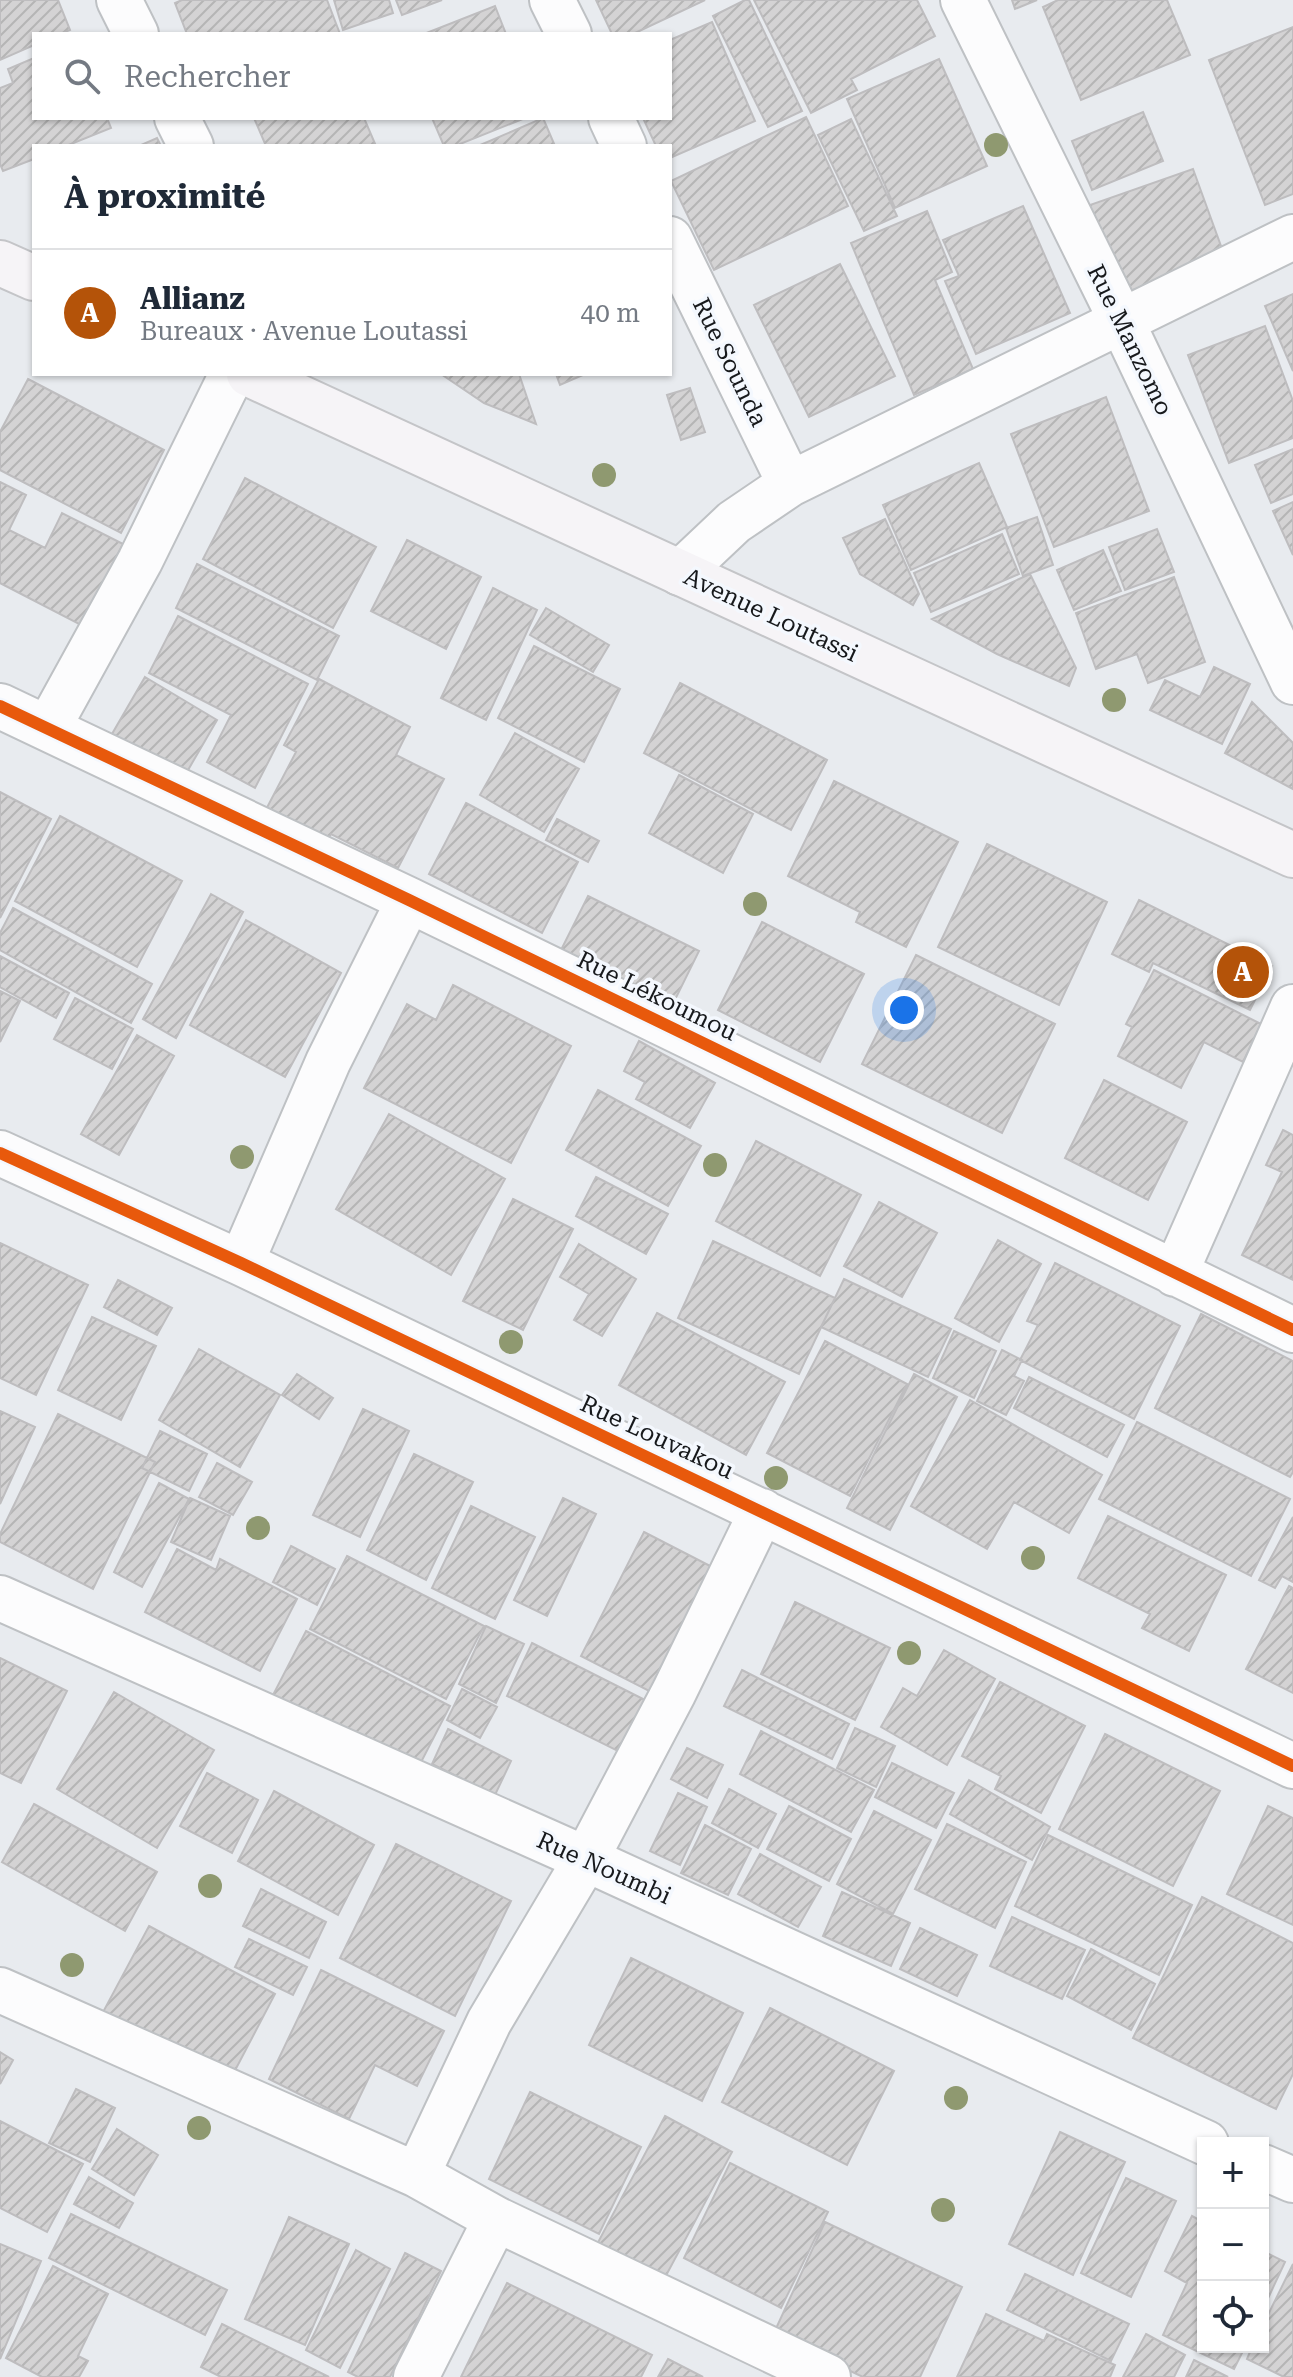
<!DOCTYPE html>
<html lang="fr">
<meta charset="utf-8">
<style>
body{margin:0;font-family:"Roboto Serif",serif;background:#f2f2f3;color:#1f2937}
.controls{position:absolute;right:24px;bottom:24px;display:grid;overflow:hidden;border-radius:0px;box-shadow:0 2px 6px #0004}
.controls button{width:72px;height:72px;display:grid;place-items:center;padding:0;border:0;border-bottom:2px solid #e0e1e3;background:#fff;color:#1f2937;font:40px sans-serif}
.you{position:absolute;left:904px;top:1010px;width:28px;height:28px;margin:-20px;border:6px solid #fff;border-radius:50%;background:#1a73e8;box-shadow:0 0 0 12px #1a73e833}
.badge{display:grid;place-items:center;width:52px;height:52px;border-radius:50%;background:#b45309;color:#fff;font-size:26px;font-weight:700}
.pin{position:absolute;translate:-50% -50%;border:4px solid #fff;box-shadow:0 2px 8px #0006}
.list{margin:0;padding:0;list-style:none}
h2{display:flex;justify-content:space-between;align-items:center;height:104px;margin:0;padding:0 32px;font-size:34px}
h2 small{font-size:26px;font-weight:400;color:#747a83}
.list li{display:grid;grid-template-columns:52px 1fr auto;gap:24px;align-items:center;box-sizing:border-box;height:128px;padding:0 32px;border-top:2px solid #e0e1e3}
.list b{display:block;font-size:30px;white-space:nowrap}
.list p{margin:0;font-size:26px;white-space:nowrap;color:#747a83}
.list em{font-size:26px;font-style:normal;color:#747a83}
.icon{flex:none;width:44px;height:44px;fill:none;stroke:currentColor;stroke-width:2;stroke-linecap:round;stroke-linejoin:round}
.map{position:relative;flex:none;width:1293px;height:2377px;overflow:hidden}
.search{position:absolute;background:#fff;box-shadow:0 2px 6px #0004;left:32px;top:32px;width:640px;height:88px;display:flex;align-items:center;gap:20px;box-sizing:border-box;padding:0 28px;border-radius:0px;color:#747a83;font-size:30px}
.panel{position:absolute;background:#fff;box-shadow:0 2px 6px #0004;left:32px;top:144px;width:640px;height:232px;border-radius:0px}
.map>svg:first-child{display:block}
.building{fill:url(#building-hatch);stroke:#bebdbf;stroke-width:2}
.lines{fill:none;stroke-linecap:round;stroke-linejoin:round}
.minor-casing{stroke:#bec1c4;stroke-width:48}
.major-casing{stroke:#c4c5c8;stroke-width:48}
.minor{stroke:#fcfcfd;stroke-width:44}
.major{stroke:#f6f4f7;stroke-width:44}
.cycleway-casing{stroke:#f4f8fe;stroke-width:17}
.cycleway{stroke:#e8590c;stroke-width:12}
.tree{fill:#8f9970}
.labels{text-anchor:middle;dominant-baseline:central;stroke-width:7;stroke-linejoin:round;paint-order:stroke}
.street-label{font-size:24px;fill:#17191c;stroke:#f4f8fe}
</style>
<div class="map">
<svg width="1293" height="2377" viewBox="0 0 1293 2377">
<defs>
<pattern id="building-hatch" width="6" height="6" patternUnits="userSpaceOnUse" patternTransform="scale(2)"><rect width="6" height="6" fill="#d4d3d4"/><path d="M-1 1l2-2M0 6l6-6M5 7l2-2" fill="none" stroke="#b5b5b5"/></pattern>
</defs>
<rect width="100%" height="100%" fill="#e8ebef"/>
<path class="building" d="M0 0H58L70 30 60 34H34V45L0 60Z
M182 0H327L340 34H187L175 3Z
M334 0H389L393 13 343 30Z
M396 0H442L402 15Z
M596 0H705L633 34H612Z
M745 0H749L802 111 768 127 713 16Z
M754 0H917L935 36 851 79 857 90 811 113Z
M1012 0H1037L1015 9Z
M1058 0H1167L1190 55 1081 100 1043 7Z
M495 6 506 34H424Z
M712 22 755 121 670 158V146H656L643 118H670V40Z
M1293 27V194L1265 205 1209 60Z
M34 58V118H107L111 128 66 146H34V159L3 171 0 164V88L13 83 8 69Z
M939 59 987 166 895 208 847 99Z
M1143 112 1163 161 1092 190 1072 141Z
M806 117 848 206 714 270 671 181Z
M254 118H364L376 146H266Z
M432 118H525L455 146H444Z
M543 118 555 146H478Z
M851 119 897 216 864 231 818 135Z
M157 138 161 146H139Z
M1193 169 1225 257 1119 295 1087 206Z
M1023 206 1070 313 976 354 945 281 959 276 943 240Z
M927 211 952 272 935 280 973 369 914 395 851 243Z
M840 264 895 376 809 417 754 305Z
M1293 294V371L1265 306Z
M1265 326 1293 401V438L1229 463 1188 355Z
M441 374H519L536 424 484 403Z
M556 374H585L560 385Z
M28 379 164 450 121 533 0 470V432Z
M690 388 705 432 681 440 667 395Z
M1106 397 1149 511 1054 547 1011 434Z
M1293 449V494L1271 503 1255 465Z
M979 463 1007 527 911 570 883 505Z
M245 478 376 547 333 628 203 559Z
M0 482 26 495 9 530 45 548 62 513 123 544 81 625 0 583Z
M1293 502V555L1273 511Z
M1037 517 1053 565 1023 576 1006 528Z
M885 519 919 594 913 605 860 574 843 538Z
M1157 529 1174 572 1125 590 1109 547Z
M1002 534 1019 574 931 612 914 573Z
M407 540 481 577 446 649 371 611Z
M1103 550 1121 591 1074 610 1057 570Z
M197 564 339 636 317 680 176 608Z
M1030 574 1076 668 1069 686 997 654 932 619Z
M1174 577 1205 662 1148 683 1137 654 1096 669 1076 613Z
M493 588 537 610 486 720 441 698Z
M546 608 609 645 593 672 530 635Z
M178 616 308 684 255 788 207 762 231 715 149 673Z
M534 646 620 689 584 762 498 718Z
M1214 667 1250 684 1222 744 1150 710 1165 680 1200 697Z
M145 677 217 720 184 777 112 734Z
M319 679 410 727 396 755 444 779 398 868 331 834 322 850 261 819 296 752 284 745Z
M680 683 827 760 791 830 644 753Z
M1252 702 1293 743V789L1225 753Z
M515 733 579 769 544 832 480 795Z
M679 775 753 814 723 873 649 833Z
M834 781 958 842 906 947 856 922 860 912 788 876Z
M0 792 51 819 0 918Z
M466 803 578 862 542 933 429 874Z
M60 816 182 881 137 967 15 901Z
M557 819 599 841 588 862 546 840Z
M987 844 1107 902 1059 1005 938 947Z
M211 894 243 912 176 1038 143 1019Z
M588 896 699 951 667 1016 556 960Z
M1139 900 1272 966 1250 1010 1153 963 1149 972 1112 954Z
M13 908 152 984 131 1023 0 950V933Z
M246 920 341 973 285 1077 190 1025Z
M762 922 864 974 820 1062 718 1010Z
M916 955 1055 1024 1002 1133 862 1064Z
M0 956 69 993 56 1018 0 987Z
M1154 970 1261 1024 1243 1062 1204 1042 1181 1088 1118 1056 1132 1027 1126 1024Z
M453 985 571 1046 511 1163 364 1088 407 1004 436 1020Z
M0 991 20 1001 0 1042Z
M75 998 133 1029 112 1069 54 1039Z
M137 1035 174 1056 119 1155 81 1134Z
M639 1041 715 1083 690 1128 636 1099 645 1082 624 1071Z
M1104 1080 1187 1122 1148 1200 1065 1158Z
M598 1090 701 1146 668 1206 566 1150Z
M389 1114 505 1179 451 1275 336 1209Z
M1283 1130 1293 1135V1280L1242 1255 1282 1172 1266 1165Z
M756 1141 861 1195 820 1276 716 1221Z
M596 1177 668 1214 646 1254 576 1216Z
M513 1199 573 1229 523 1330 463 1301Z
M879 1202 937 1233 902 1297 844 1266Z
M998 1240 1041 1264 999 1342 955 1318Z
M713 1241 835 1298 799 1374 678 1318Z
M0 1243 88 1285 36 1395 0 1378Z
M579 1244 636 1279 602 1336 574 1320 589 1294 560 1277Z
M1055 1263 1180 1326 1134 1419 1020 1360 1038 1325 1027 1321Z
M844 1279 951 1329 928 1377 821 1327Z
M118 1280 172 1308 157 1335 104 1307Z
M657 1313 785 1382 746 1455 619 1385Z
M1201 1314 1293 1361V1472L1290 1477 1155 1408Z
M92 1317 156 1346 121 1420 58 1390Z
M954 1331 996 1351 974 1398 933 1378Z
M825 1341 907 1384 850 1496 767 1453Z
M199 1349 280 1395 240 1467 159 1420Z
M1002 1350 1022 1360 1014 1376 1024 1381 1006 1415 977 1401Z
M297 1374 333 1398 319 1419 282 1395Z
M914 1374 957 1397 890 1530 847 1508Z
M1029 1377 1124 1425 1107 1457 1014 1408Z
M970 1400 1102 1475 1069 1533 1014 1502 987 1549 911 1506Z
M363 1409 409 1431 360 1537 313 1515Z
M0 1411 35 1427 0 1504Z
M58 1414 155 1462 93 1589 0 1542V1534Z
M1137 1422 1290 1499 1251 1576 1099 1499Z
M160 1431 207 1454 189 1491 142 1468Z
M414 1454 473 1482 426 1580 367 1550Z
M217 1463 252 1482 233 1515 199 1497Z
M159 1483 189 1499 142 1587 114 1572Z
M190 1498 230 1516 211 1560 171 1542Z
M563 1498 596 1514 547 1616 514 1600Z
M471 1506 535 1537 495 1619 432 1588Z
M1108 1516 1226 1575 1189 1651 1142 1628 1150 1614 1078 1578Z
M1293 1517V1582L1282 1576 1275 1588 1259 1580Z
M644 1532 716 1569 653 1693 581 1656Z
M291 1546 335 1569 317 1605 273 1582Z
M177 1549 216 1570 220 1559 297 1599 260 1671 145 1612Z
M347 1556 484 1626 446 1699 310 1629Z
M1289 1586 1293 1588V1693L1246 1669Z
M795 1602 890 1648 855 1720 761 1674Z
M486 1626 524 1644 496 1703 459 1684Z
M306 1631 450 1706 417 1770 273 1695Z
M532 1643 647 1701 622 1753 507 1696Z
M944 1650 995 1679 947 1765 881 1727 903 1688 917 1696Z
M0 1658 67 1691 21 1783 0 1773Z
M742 1670 849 1724 832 1759 724 1706Z
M1000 1682 1085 1726 1041 1813 995 1789 1001 1776 962 1756Z
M462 1689 497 1707 480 1738 447 1720Z
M114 1692 214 1750 157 1848 57 1789Z
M855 1728 895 1746 876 1787 837 1768Z
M448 1729 511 1761 495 1795 432 1764Z
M761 1731 874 1790 851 1832 740 1774Z
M1105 1734 1220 1791 1173 1886 1059 1829Z
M687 1748 723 1765 707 1798 671 1779Z
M892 1763 954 1793 936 1828 875 1797Z
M207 1773 258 1800 232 1853 180 1826Z
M969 1780 1050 1827 1032 1860 950 1814Z
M729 1789 776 1814 758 1848 712 1823Z
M274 1791 374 1845 338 1915 238 1861Z
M678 1793 707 1807 680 1865 650 1851Z
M34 1804 157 1872 125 1931 2 1862Z
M789 1806 851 1839 829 1881 767 1849Z
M1268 1806 1293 1818V1925L1227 1894Z
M874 1811 931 1840 893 1914 837 1884Z
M947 1824 1026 1862 995 1928 915 1889Z
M705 1825 751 1849 728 1895 681 1873Z
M1048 1835 1192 1905 1159 1975 1015 1906Z
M396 1844 511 1901 455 2016 340 1958Z
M760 1854 821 1887 798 1927 738 1894Z
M261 1889 326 1922 309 1958 243 1926Z
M842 1892 910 1923 891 1966 823 1936Z
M1202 1897 1293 1943V2074L1276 2109 1133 2038Z
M1012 1917 1085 1950 1062 1999 990 1966Z
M149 1926 275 1994 229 2082 102 2014Z
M920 1928 977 1955 957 1996 900 1969Z
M249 1939 307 1967 293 1995 235 1967Z
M1091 1949 1155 1984 1131 2030 1067 1996Z
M631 1958 743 2013 702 2101 589 2045Z
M321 1970 444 2031 417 2086 375 2065 349 2119 269 2079Z
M770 2008 894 2071 847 2165 722 2102Z
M0 2052 13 2060 0 2084Z
M76 2089 115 2108 90 2162 49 2143Z
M530 2092 641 2147 599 2234 489 2179Z
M665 2116 732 2152 661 2285 595 2248Z
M0 2121 83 2164 47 2232 0 2208Z
M117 2129 158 2155 134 2195 92 2169Z
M1060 2132 1125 2162 1073 2275 1009 2244Z
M730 2163 828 2212 781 2308 684 2258Z
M89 2177 133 2203 119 2228 74 2204Z
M1126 2178 1176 2201 1131 2297 1081 2273Z
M71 2214 227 2290 205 2335 49 2258Z
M1192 2216 1203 2222V2347H1245L1234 2369 1163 2335 1187 2283 1165 2271Z
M289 2217 349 2244 305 2345 245 2319Z
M825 2222 962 2287 920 2377H863L773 2335Z
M0 2244 41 2261 0 2359Z
M356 2250 390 2269 340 2368 306 2350Z
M1263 2251 1285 2262 1263 2309Z
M405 2253 441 2271 390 2377H358L348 2372Z
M1293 2264V2377H1284L1247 2359 1252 2347H1263V2325Z
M53 2266 108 2294 78 2356 88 2361 79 2377H42L6 2358Z
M1025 2274 1129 2324 1111 2361 1007 2310Z
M507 2283 652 2355 641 2377H461Z
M986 2314 1044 2341 1047 2334 1115 2365 1110 2377H957Z
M222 2324 329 2377H221L201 2367Z
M1146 2334 1185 2355 1174 2377H1123Z
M668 2359 703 2377H658Z
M1194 2360 1228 2377H1186Z"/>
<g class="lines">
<defs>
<path id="minor" d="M119 0 136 34
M552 0 569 34
M963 0 1122 322 1293 682
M177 118 191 146
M611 118 624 146
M670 239 790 484
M680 573 734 522 790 484 1293 237
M0 706 409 900 1293 1330
M48 728 140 561 232 374
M0 1153 241 1263 1293 1766
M241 1263 328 1062 409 900
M1175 1274 1293 1007
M0 1598 586 1859 1206 2143
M0 1990 417 2175 496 2219 828 2377
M1263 2167 1293 2180
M417 2175 489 2022 586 1859 674 1692 762 1511
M416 2377 496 2219"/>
<path id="major" d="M0 263 34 278
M249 374 1293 855"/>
</defs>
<use href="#minor" class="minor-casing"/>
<use href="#major" class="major-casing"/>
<use href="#minor" class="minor"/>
<use href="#major" class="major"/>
<defs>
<path id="cycleway" d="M0 706 409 900 1293 1330
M0 1153 241 1263 1293 1766"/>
</defs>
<use href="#cycleway" class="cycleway-casing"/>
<use href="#cycleway" class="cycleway"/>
</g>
<g class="tree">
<circle cx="996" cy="145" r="12"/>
<circle cx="604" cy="475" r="12"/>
<circle cx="1114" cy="700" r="12"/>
<circle cx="755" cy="904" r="12"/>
<circle cx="242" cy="1157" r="12"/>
<circle cx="715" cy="1165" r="12"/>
<circle cx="511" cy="1342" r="12"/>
<circle cx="776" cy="1478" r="12"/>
<circle cx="258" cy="1528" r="12"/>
<circle cx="1033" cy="1558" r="12"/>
<circle cx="909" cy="1653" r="12"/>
<circle cx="210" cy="1886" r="12"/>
<circle cx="72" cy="1965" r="12"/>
<circle cx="956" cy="2098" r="12"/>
<circle cx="199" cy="2128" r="12"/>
<circle cx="943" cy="2210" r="12"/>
</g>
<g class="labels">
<g class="street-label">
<text transform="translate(1130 340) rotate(64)">Rue Manzomo</text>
<text transform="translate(730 362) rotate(64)">Rue Sounda</text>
<text transform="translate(771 615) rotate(25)">Avenue Loutassi</text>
<text transform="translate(657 996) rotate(26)">Rue Lékoumou</text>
<text transform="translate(657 1437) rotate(25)">Rue Louvakou</text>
<text transform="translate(604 1868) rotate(24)">Rue Noumbi</text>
</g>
</g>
</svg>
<div class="controls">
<button>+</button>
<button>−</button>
<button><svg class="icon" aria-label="locate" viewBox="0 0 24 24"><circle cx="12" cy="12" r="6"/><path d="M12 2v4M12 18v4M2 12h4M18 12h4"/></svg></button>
</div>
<div class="you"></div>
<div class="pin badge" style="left:1243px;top:972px">A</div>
<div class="search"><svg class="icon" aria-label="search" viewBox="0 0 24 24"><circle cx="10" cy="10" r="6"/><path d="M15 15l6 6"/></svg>Rechercher</div>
<section class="panel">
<h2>À proximité<small></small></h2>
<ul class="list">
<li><span class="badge">A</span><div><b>Allianz</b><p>Bureaux · Avenue Loutassi</p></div><em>40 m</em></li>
</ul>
</section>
</div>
